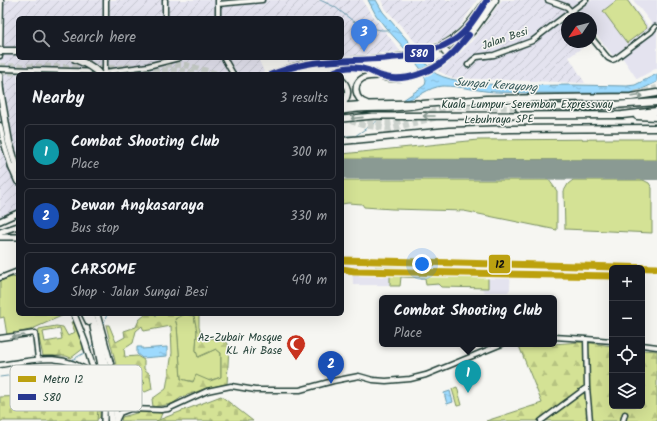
<!DOCTYPE html>
<meta charset="utf-8">
<style>
body{margin:0;font-family:Kalam,sans-serif;background:#242831;color:#f1f3f6}
.controls{position:absolute;right:12px;bottom:12px;display:grid;overflow:hidden;border-radius:6px;box-shadow:0 4px 16px #0002}
.controls button{width:36px;height:36px;display:grid;place-items:center;padding:0;border:0;border-bottom:1px solid #363941;background:#171b24;color:#f1f3f6;font:20px sans-serif}
.compass{position:absolute;left:561px;top:12px;width:36px;height:36px;border-radius:50%;background:#171b24;box-shadow:0 4px 16px #0002;rotate:235deg}
.you{position:absolute;left:422px;top:264px;width:14px;height:14px;margin:-10px;border:3px solid #fff;border-radius:50%;background:#1a73e8;box-shadow:0 0 0 6px #1a73e833}
.badge{display:grid;place-items:center;width:26px;height:26px;border-radius:50%;background:#0f766e;color:#fff;font-size:13px;font-weight:700}
.pin{position:absolute;translate:-50% -33px;filter:drop-shadow(0 1px 2px #0008)}
.pin::after{content:'';position:absolute;top:21px;width:14px;height:12px;background:inherit;clip-path:polygon(0 0,100% 0,50% 100%)}
.popup{position:absolute;left:379px;top:295px;width:178px;height:52px;box-sizing:border-box;display:grid;place-content:center;border-radius:6px;background:#171b24;filter:drop-shadow(0 1px 3px #0005);font-size:13px;white-space:nowrap;color:#9ea1a6}
.popup b{font-size:15px;color:#f1f3f6}
.popup::after{content:'';position:absolute;left:50%;top:100%;margin-left:-8px;border:8px solid transparent;border-top-color:#171b24}
.list{margin:0;padding:0;list-style:none}
h2{display:flex;justify-content:space-between;align-items:center;height:52px;margin:0;padding:0 16px;font-size:17px}
h2 small{font-size:13px;font-weight:400;color:#9ea1a6}
.list li{display:grid;grid-template-columns:26px 1fr auto;gap:12px;align-items:center;box-sizing:border-box;height:56px;margin:0 8px 8px;padding:0 8px;border:1px solid #363941;border-radius:6px}
.list b{display:block;font-size:15px;white-space:nowrap}
.list p{margin:0;font-size:13px;white-space:nowrap;color:#9ea1a6}
.list em{font-size:13px;font-style:normal;color:#9ea1a6}
.icon{flex:none;width:22px;height:22px;fill:none;stroke:currentColor;stroke-width:2;stroke-linecap:round;stroke-linejoin:round}
.map{position:relative;flex:none;width:657px;height:421px;overflow:hidden}
.search{position:absolute;background:#171b24;box-shadow:0 4px 16px #0002;left:16px;top:16px;width:328px;height:44px;display:flex;align-items:center;gap:10px;box-sizing:border-box;padding:0 14px;border-radius:6px;color:#9ea1a6;font-size:15px}
.panel{position:absolute;background:#171b24;box-shadow:0 4px 16px #0002;left:16px;top:72px;width:328px;height:244px;border-radius:6px}
.map>svg:first-child{display:block}
.built{fill:#e4e3ef}
.industrial{fill:url(#industrial-furrows)}
.grass{fill:#d4e295;stroke:#7a9064}
.forest{fill:url(#forest-firs);stroke:#7a9064;fill-rule:evenodd}
.cemetery{fill:url(#cemetery-stones);stroke:#7a9064}
.water{fill:url(#water-ripples);stroke:#6b9bad}
.lines{fill:none;stroke-linecap:round;stroke-linejoin:round}
.stream{stroke:#6b9bad;stroke-width:1}
.runway{stroke:#8a9a93;stroke-width:20}
.highway-tunnel{stroke:#cbd1cc;stroke-width:6;stroke-dasharray:6 3;stroke-linecap:butt}
.minor-casing{stroke:#1f3d34;stroke-width:7}
.major-casing{stroke:#1f3d34;stroke-width:8}
.highway-casing{stroke:#1f3d34;stroke-width:9}
.minor{stroke:#f6f6f2;stroke-width:4}
.major{stroke:#f6f6f2;stroke-width:5}
.highway{stroke:#f6f6f2;stroke-width:6}
.highway-bridge-casing{stroke:#1f3d34;stroke-width:9;stroke-linecap:butt}
.highway-bridge{stroke:#f6f6f2;stroke-width:6}
.bus-1-casing{stroke:#f6f6f2;stroke-width:9}
.bus-1{stroke:#283890;stroke-width:6}
.metro-1-casing{stroke:#f6f6f2;stroke-width:10}
.metro-1{stroke:#bca110;stroke-width:7}
.oneway{stroke:#8a9a93}
.labels{text-anchor:middle;dominant-baseline:central;stroke-width:3;stroke-linejoin:round;paint-order:stroke}
.street-label{font-size:11px;fill:#1f3d34;stroke:#f6f6f2}
.poi-label{font-size:11px;fill:#1f3d34;stroke:#f6f6f2;text-anchor:end}
.water-label{font-size:12px;font-style:italic;fill:#385c5c;stroke:#f6f6f2}
.key{fill:#f6f6f2;stroke:#b6beb9;stroke-width:1}
.key-label{font-size:11px;fill:#1f3d34}
.line-badge{stroke:#f6f6f2;stroke-width:1.5}
.badge-label{font-size:11px;text-anchor:middle;font-weight:bold;fill:#fff}
.pale-badge-label{font-size:11px;text-anchor:middle;font-weight:bold;fill:#111}
</style>
<div class="map">
<svg width="657" height="421" viewBox="0 0 657 421">
<defs>
<pattern id="industrial-furrows" width="10" height="10" patternUnits="userSpaceOnUse"><rect width="10" height="10" fill="#e4e3ef"/><path d="M-1 1l2-2M0 10L10 0M9 11l2-2" fill="none" stroke="#c3c4ce"/></pattern>
<pattern id="forest-firs" width="22" height="20" patternUnits="userSpaceOnUse"><rect width="22" height="20" fill="#d4e295"/><path d="M5 1l3.5 6h-7zM16 11l3.5 6h-7z" fill="#b6c381"/></pattern>
<pattern id="cemetery-stones" width="16" height="16" patternUnits="userSpaceOnUse"><rect width="16" height="16" fill="#d4e295"/><path d="M2 7V4a2 2 0 0 1 4 0v3zM10 15v-3a2 2 0 0 1 4 0v3z" fill="#b6c381"/></pattern>
<pattern id="water-ripples" width="26" height="14" patternUnits="userSpaceOnUse"><rect width="26" height="14" fill="#9ddafe"/><path d="M2 4q2-2 4 0t4 0M15 11q2-2 4 0t4 0" fill="none" stroke="#87bcda"/></pattern>
</defs>
<rect width="100%" height="100%" fill="#f6f6f2"/>
<filter id="ink" filterUnits="userSpaceOnUse"><feTurbulence type="fractalNoise" baseFrequency=".025" numOctaves="2"/><feDisplacementMap in="SourceGraphic" scale="8" xChannelSelector="R" yChannelSelector="G"/><feConvolveMatrix kernelMatrix="1 2 1 2 8 2 1 2 1" color-interpolation-filters="sRGB"/></filter>
<g filter="url(#ink)">
<path class="built" d="M555 0H584L573 8Z
M592 0H628L650 28 613 56 591 28V18H583L577 11Z
M633 0H657V24L654 26 652 24Z
M657 30V68L637 79 622 57Z
M377 258 511 262 510 289 508 292H485L481 288 426 285 425 278 400 277V285H353L352 263H363Z"/>
<path class="industrial" d="M0 0H363L364 4 400 51 342 57V18H18V58H258L264 72 260 74H18V208L0 217Z
M381 0H477L458 29 442 41 418 45 385 8Z
M502 0H541L565 9 572 18H567V42H590L569 57 585 83 453 78 436 70 458 55 472 41Z
M287 58H331L288 62Z"/>
<path class="grass" d="M617 0H627L647 28 627 43 603 11Z
M616 139H657V160L342 159V154L478 140Z
M342 180H549L557 191V230L464 211 392 209 364 207 362 204 348 203 342 204Z
M573 180H643L649 183 652 188V233L565 229 564 191 568 184Z
M375 258 500 262V268L498 269 376 267 375 265Z
M390 271 474 273 488 275V288L441 287 438 284 426 285 425 278 401 277 400 286H390Z
M12 277 18 278V314H66L30 330 7 335 4 317 0 318V281Z
M185 314 194 316 197 331 196 350 198 357 216 349 221 353V377C207 382 195 383 181 379L177 326 175 319Z
M132 368 139 373V377L145 384 141 387H130L129 379 133 378 129 376 126 369Z
M457 387 462 405 457 406 452 389Z"/>
<path class="forest" d="M146 314H155L156 316 159 314H185L175 319 177 326 181 379 193 382 196 375 210 381 221 377V353L216 349 198 357 196 350 197 331 194 316 187 314H199V327L202 338 225 339 229 346 227 384 207 388 182 397 172 404 153 407 152 399 166 389 172 353 171 326 144 331 142 326 136 331 133 343 124 349 125 357 137 356 144 360V369L150 374 152 389 145 392 141 389 137 391H132L134 404 124 401 120 390 115 361 106 325H109L116 342 125 337 124 331 136 327 139 320ZM132 368 134 370V372L135 373 137 371 139 373V377L145 383 141 387 136 384 130 387 129 379 133 378 132 375 129 376 126 369Z
M71 322H74L84 348 71 358 66 356H43L38 334 39 329 56 326 63 327 68 336 75 332ZM60 329 62 339 45 342 43 332Z
M583 342 612 346V406H642V350L657 351V421H486L542 403 519 346Z
M79 368C83 370 90 373 93 377 100 387 100 405 100 417L95 421 79 403 83 387Z
M144 411 162 413 159 421H121L122 417Z"/>
<path class="cemetery" d="M74 394 95 397 98 409 97 421H0V397Z
M221 396 253 421H156Z"/>
<path class="water" d="M368 0H376L383 12 409 42 432 71C453 89 545 85 575 85 592 85 610 86 627 86L635 85 657 74V82L638 91 631 93C586 93 540 94 495 92 478 91 461 86 443 86 427 87 419 99 403 100L425 85 426 80 420 68 406 50 385 27 376 15Z
M137 347H142V349L167 347V356L142 358 137 354Z
M450 391 453 402 447 404 444 393Z"/>
<g class="lines">
<path class="stream" d="M320 0 335 7 353 21 371 28 381 30H390
M388 114 393 110
M342 136H355L380 119
M103 326 107 314
M90 348 94 343
M70 361 86 352
M0 377 45 371 65 364"/>
<path class="runway" d="M347 169 657 170"/>
<path class="highway-tunnel" d="M157 64 186 65 218 74
M0 66 117 68 134 66
M0 72C38 73 76 75 114 74 142 73 170 66 197 74
M635 94 657 88
M603 103 619 99
M342 112C356 118 375 124 391 123 398 122 405 119 412 117
M529 113 598 110 657 105
M421 115 454 106 519 108
M342 118 362 125 391 129 438 117"/>
<defs>
<path id="minor" d="M548 0 567 7 577 18
M218 4 262 0
M106 18V0
M165 18V0
M218 18V0
M591 37 608 58 612 60 615 59 651 32 655 27
M0 56 1 0
M224 58 233 74
M468 65 473 60 477 57 494 55 532 41 586 0
M0 69 105 72 148 66 179 58
M105 74V58
M0 75 1 91
M0 125 4 144 12 170
M0 278 18 271
M554 337 586 339 612 341
M0 338 35 333 38 359
M586 339 587 387 590 421
M642 345 657 347
M0 365C37 359 62 352 95 375
M116 395 120 405 122 406 132 409 161 410 168 409 207 391 231 386 255 390H300L333 381 359 376 373 380 386 381 410 379 426 375 502 344
M116 421 120 413 130 409
M541 421 587 387
M623 421 625 414"/>
<path id="major" d="M272 74C283 70 293 66 304 64 349 57 399 63 441 46
M329 74C342 66 356 65 370 71 376 73 381 77 387 78 408 81 431 70 448 58
M342 80C350 88 349 97 342 105
M366 103C355 100 352 84 363 78 368 76 374 76 379 76
M342 106 368 104 418 103
M342 111C369 106 397 111 423 104
M342 119 373 116H397
M0 221 18 213
M0 232 18 226
M0 237H18
M74 314 85 342 103 400
M97 314 112 369 115 393 116 421
M93 327 103 375 105 392 104 421"/>
<path id="highway" d="M448 43 444 48 445 52 449 54 454 52
M441 46C464 35 473 20 487 0
M448 58 475 28 495 0
M0 90 9 142 18 171
M423 104 486 99 631 97 657 93
M519 108 585 107 657 102
M397 116 622 115 657 111
M637 116 657 117
M342 141 449 131 509 129 657 128
M12 167 18 181
M85 314 89 322
M91 314C104 349 110 384 111 421"/>
</defs>
<use href="#minor" class="minor-casing"/>
<use href="#major" class="major-casing"/>
<use href="#highway" class="highway-casing"/>
<use href="#minor" class="minor"/>
<use href="#major" class="major"/>
<use href="#highway" class="highway"/>
<defs>
<path id="highway-bridge" d="M0 51H18
M73 58C82 62 93 66 99 74"/>
</defs>
<use href="#highway-bridge" class="highway-bridge-casing"/>
<use href="#highway-bridge" class="highway-bridge"/>
<defs>
<path id="bus-1" d="M272 74C289 68 305 63 322 62 363 58 418 63 454 40 468 31 478 14 487 0
M329 74C341 67 354 65 368 70 372 72 377 75 382 76 404 83 431 72 448 58 456 51 462 43 469 35"/>
</defs>
<use href="#bus-1" class="bus-1-casing"/>
<use href="#bus-1" class="bus-1"/>
<defs>
<path id="metro-1" d="M342 260 657 268
M342 269 354 271 612 276"/>
</defs>
<use href="#metro-1" class="metro-1-casing"/>
<use href="#metro-1" class="metro-1"/>
</g>
<defs><path id="oneway-shaft" d="M-6 0H5M1.5-3L5.5 0L1.5 3" fill="none" stroke-width="1.6" stroke-linecap="round" stroke-linejoin="round"/></defs>
<g class="oneway">
<use href="#oneway-shaft" transform="translate(637 96) rotate(-7)"/>
<use href="#oneway-shaft" transform="translate(429 116) rotate(180)"/>
<use href="#oneway-shaft" transform="translate(357 118) rotate(174)"/>
<use href="#oneway-shaft" transform="translate(18 336) rotate(172)"/>
</g>
</g>
<defs>
<symbol id="mosque-pin" viewBox="-11 -11 22 30"><path d="M0 17L-7.5 6A9.5 9.5 0 1 1 7.5 6Z" fill="#c8321e" stroke="#f6f6f2"/><path d="M3.5-4.9A6 6 0 1 0 3.5 4.9A5 5 0 1 1 3.5-4.9Z" fill="#fff"/></symbol>
</defs>
<g fill-rule="evenodd">
<use href="#mosque-pin" x="285" y="333" width="22" height="30"/>
</g>
<g class="labels">
<g class="street-label">
<text transform="translate(505 39) rotate(-19)">Jalan Besi</text>
<text x="527" y="105">Kuala Lumpur–Seremban Expressway</text>
<text transform="translate(499 120) rotate(-1)">Lebuhraya SPE</text>
</g>
<g class="poi-label">
<text x="282" y="338">Az-Zubair Mosque<tspan x="282" dy="13">KL Air Base</tspan></text>
</g>
<g class="water-label">
<text transform="translate(496 85) rotate(4)">Sungai Kerayong</text>
</g>
</g>
<rect x="10" y="365" width="132" height="46" rx="6" class="key"/>
<rect x="18" y="376" width="18" height="6" fill="#bca110"/>
<rect x="18" y="394" width="18" height="6" fill="#283890"/>
<g class="key-label">
<text x="43" y="383">Metro 12</text>
<text x="43" y="401">580</text>
</g>
<g class="line-badge">
<rect x="404" y="44" width="31" height="19" rx="4" fill="#283890"/>
<rect x="488" y="254" width="23" height="20" rx="4" fill="#bca110"/>
</g>
<g class="badge-label">
<text x="419" y="57">580</text>
</g>
<g class="pale-badge-label">
<text x="500" y="268">12</text>
</g>
</svg>
<div class="controls">
<button>+</button>
<button>−</button>
<button><svg class="icon" aria-label="locate" viewBox="0 0 24 24"><circle cx="12" cy="12" r="6"/><path d="M12 2v4M12 18v4M2 12h4M18 12h4"/></svg></button>
<button><svg class="icon" aria-label="layers" viewBox="0 0 24 24"><path d="M12 4l9 5-9 5-9-5zM3 14l9 5 9-5"/></svg></button>
</div>
<svg class="compass" viewBox="-18 -18 36 36"><path d="M0-13l5 13h-10z" fill="#e53935"/><path d="M0 13l5-13h-10z" fill="#9ea1a6"/></svg>
<div class="you"></div>
<div class="pin badge" style="left:468px;top:393px;background:#0f9aa8">1</div>
<div class="popup"><b>Combat Shooting Club</b>Place</div>
<div class="pin badge" style="left:331px;top:384px;background:#1a4fb4">2</div>
<div class="pin badge" style="left:364px;top:52px;background:#3f7fe0">3</div>
<div class="search"><svg class="icon" aria-label="search" viewBox="0 0 24 24"><circle cx="10" cy="10" r="6"/><path d="M15 15l6 6"/></svg>Search here</div>
<section class="panel">
<h2>Nearby<small>3 results</small></h2>
<ul class="list">
<li><span class="badge" style="background:#0f9aa8">1</span><div><b>Combat Shooting Club</b><p>Place</p></div><em>300 m</em></li>
<li><span class="badge" style="background:#1a4fb4">2</span><div><b>Dewan Angkasaraya</b><p>Bus stop</p></div><em>330 m</em></li>
<li><span class="badge" style="background:#3f7fe0">3</span><div><b>CARSOME</b><p>Shop · Jalan Sungai Besi</p></div><em>490 m</em></li>
</ul>
</section>
</div>
